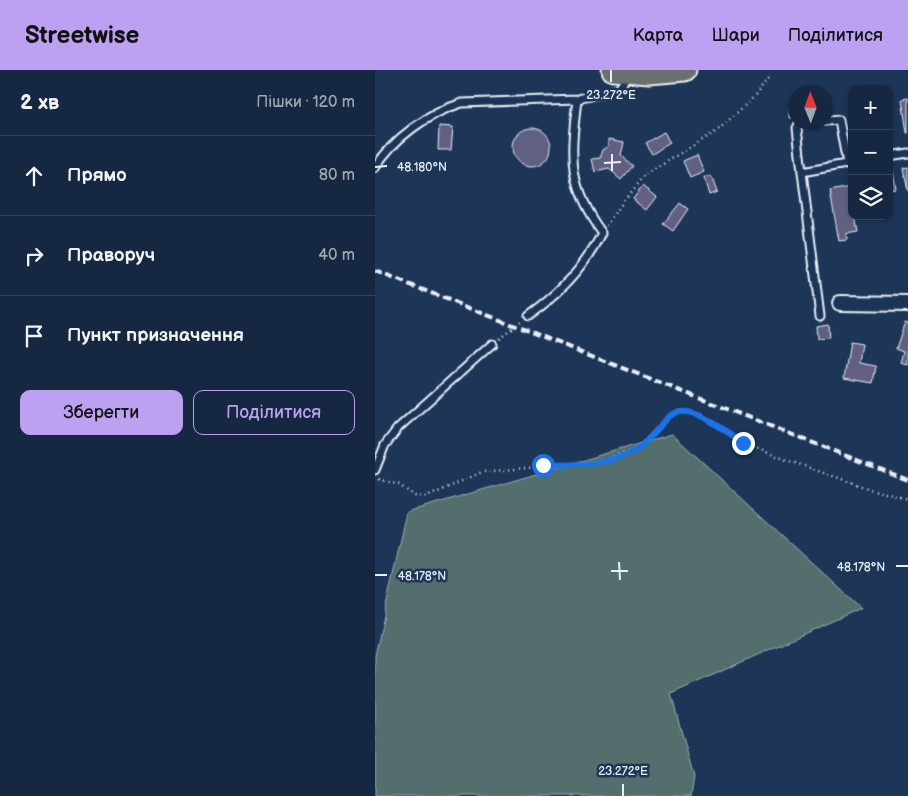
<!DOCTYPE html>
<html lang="uk">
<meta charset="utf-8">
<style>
body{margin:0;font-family:"Balsamiq Sans",sans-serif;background:#1f3048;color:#f1f3f6}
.controls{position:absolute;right:15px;top:15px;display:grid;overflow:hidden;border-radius:10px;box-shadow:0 1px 4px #0004}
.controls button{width:45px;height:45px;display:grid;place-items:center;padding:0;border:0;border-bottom:1px solid #35445a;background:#162841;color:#f1f3f6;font:25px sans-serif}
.compass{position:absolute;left:413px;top:15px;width:45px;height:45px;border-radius:50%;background:#162841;box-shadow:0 1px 4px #0004;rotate:359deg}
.stop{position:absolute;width:15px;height:15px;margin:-11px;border:4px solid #1a73e8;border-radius:50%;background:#fff}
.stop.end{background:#1a73e8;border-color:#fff;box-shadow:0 1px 5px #0008}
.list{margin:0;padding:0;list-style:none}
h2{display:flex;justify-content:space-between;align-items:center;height:65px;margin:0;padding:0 20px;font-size:21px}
h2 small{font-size:16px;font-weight:400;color:#9ea6b1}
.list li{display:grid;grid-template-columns:32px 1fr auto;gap:15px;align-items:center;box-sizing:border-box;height:80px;padding:0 20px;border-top:1px solid #35445a}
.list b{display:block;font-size:19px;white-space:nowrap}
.list em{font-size:16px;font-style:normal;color:#9ea6b1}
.actions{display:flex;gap:10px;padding:15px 20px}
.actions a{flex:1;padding:11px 0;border:1px solid #bca0f2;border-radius:10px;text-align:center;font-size:18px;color:#bca0f2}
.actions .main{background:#bca0f2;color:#111}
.icon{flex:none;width:28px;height:28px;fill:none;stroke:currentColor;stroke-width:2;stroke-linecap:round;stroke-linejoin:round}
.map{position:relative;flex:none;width:533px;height:726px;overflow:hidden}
header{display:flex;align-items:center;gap:30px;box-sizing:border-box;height:70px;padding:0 25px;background:#bca0f2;color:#111}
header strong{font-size:24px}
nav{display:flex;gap:28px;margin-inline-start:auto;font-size:18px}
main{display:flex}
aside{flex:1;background:#162841}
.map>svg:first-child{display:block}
.green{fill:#536e6c;stroke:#9eb0b2}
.building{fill:#626182;stroke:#e8f1f8}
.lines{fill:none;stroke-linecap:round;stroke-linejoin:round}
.lane-casing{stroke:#e8f1f8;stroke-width:11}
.street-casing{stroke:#e8f1f8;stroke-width:18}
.primary-casing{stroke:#e8f1f8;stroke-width:25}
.path{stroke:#e8f1f8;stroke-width:2.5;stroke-dasharray:1 4;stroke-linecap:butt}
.lane{stroke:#1d3557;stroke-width:7}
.street{stroke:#1d3557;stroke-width:14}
.primary{stroke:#6b706d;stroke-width:21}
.rail{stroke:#e8f1f8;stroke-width:4;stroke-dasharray:8 4;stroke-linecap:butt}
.route{stroke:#1a73e8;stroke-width:6}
.ticks{fill:none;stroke:#e8f1f8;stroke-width:2}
.ticks-label{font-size:12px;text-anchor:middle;fill:#e8f1f8;stroke:#1d3557;stroke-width:5;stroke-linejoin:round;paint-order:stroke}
</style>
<header>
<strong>Streetwise</strong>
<nav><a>Карта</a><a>Шари</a><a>Поділитися</a></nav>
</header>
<main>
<aside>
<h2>2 хв<small>Пішки · 120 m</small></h2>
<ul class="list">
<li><svg class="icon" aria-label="ahead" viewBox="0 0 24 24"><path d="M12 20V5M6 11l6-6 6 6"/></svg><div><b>Прямо</b></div><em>80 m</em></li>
<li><svg class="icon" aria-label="right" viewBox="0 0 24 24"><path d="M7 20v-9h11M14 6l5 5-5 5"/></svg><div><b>Праворуч</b></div><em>40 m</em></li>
<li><svg class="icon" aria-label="arrive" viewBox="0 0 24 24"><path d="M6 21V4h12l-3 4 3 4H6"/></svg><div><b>Пункт призначення</b></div></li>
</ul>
<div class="actions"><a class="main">Зберегти</a><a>Поділитися</a></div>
</aside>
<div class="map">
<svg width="533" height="726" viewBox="0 0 533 726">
<rect width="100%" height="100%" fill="#1d3557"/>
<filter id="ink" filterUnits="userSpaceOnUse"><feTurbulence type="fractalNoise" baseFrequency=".02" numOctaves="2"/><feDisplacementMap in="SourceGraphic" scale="10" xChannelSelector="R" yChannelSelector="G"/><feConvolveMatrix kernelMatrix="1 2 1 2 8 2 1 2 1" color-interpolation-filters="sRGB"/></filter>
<g filter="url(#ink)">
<path class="green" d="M297 364 486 538 296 624 319 707 316 726H0V586L32 442Z"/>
<path class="building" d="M533 28V63H532L527 29Z
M415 33H420V48H415Z
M64 56 78 57 76 80H63Z
M138 77a19 19 0 1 1 38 0a19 19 0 1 1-38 0Z
M289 62 295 73 277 84 270 73Z
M234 69 249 72 246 86 257 96 246 109 234 99 220 102 217 89 225 88 228 80 234 76Z
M322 85 329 102 315 108 308 91Z
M514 95H517L521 119 514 120Z
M533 97V121L528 98Z
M336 106 342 122 334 125 329 108Z
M268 116 282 127 272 140 258 129Z
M475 117 477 146H480L483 162 471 164 472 170 464 171 455 121Z
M305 133 313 139 298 161 288 154Z
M530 252 533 253V295L526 293 529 281 521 278Z
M453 254 454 268 442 269 441 256Z
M475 272 487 274 484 293 501 296 498 313 469 308Z"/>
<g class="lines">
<defs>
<path id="lane" d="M450 51 464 50 472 94
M514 86 533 83
M0 98C18 68 54 43 87 33L202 29 244 19 253 5
M427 102 422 58 424 54 435 52
M153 246C184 224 210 198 227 163 191 115 196 85 202 29
M445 246 427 102 477 93
M0 400 10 375 23 358 117 274"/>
<path id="street" d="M465 233 533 234"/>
<path id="primary" d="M238 0 274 3 310 0"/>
</defs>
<use href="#lane" class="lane-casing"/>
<use href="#street" class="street-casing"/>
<use href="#primary" class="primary-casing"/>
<path class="path" d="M232 156 245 136 270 105 342 61 380 26 394 8
M124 268 145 252
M4 409 24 415 40 426 52 427 107 402 228 391 261 379 295 346 305 341 327 346 368 373 409 389 498 420 533 429"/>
<use href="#lane" class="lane"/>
<use href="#street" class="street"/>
<use href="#primary" class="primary"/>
<path class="rail" d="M0 201 533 410"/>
</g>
</g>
<g class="lines" filter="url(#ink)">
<path class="route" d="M168 395C197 394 236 397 262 379 274 371 283 357 294 347 314 329 351 362 368 373"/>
</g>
<path class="ticks" d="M236 0V12M237 84V101M229 93 246 92M0 97 12 96M244 492 245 510M521 496H533M236 501H253M0 505H12M248 714V726"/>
<g class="ticks-label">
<text x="236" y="29">23.272°E</text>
<text x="47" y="101">48.180°N</text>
<text x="486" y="501">48.178°N</text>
<text x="47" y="510">48.178°N</text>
<text x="248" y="705">23.272°E</text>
</g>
</svg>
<div class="controls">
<button>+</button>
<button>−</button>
<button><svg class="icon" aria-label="layers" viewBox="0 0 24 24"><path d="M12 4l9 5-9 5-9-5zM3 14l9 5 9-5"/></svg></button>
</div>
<svg class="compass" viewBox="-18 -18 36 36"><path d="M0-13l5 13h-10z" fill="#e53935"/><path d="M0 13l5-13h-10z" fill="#9ea6b1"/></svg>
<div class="stop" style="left:168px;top:395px"></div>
<div class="stop end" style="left:368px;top:373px"></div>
</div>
</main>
